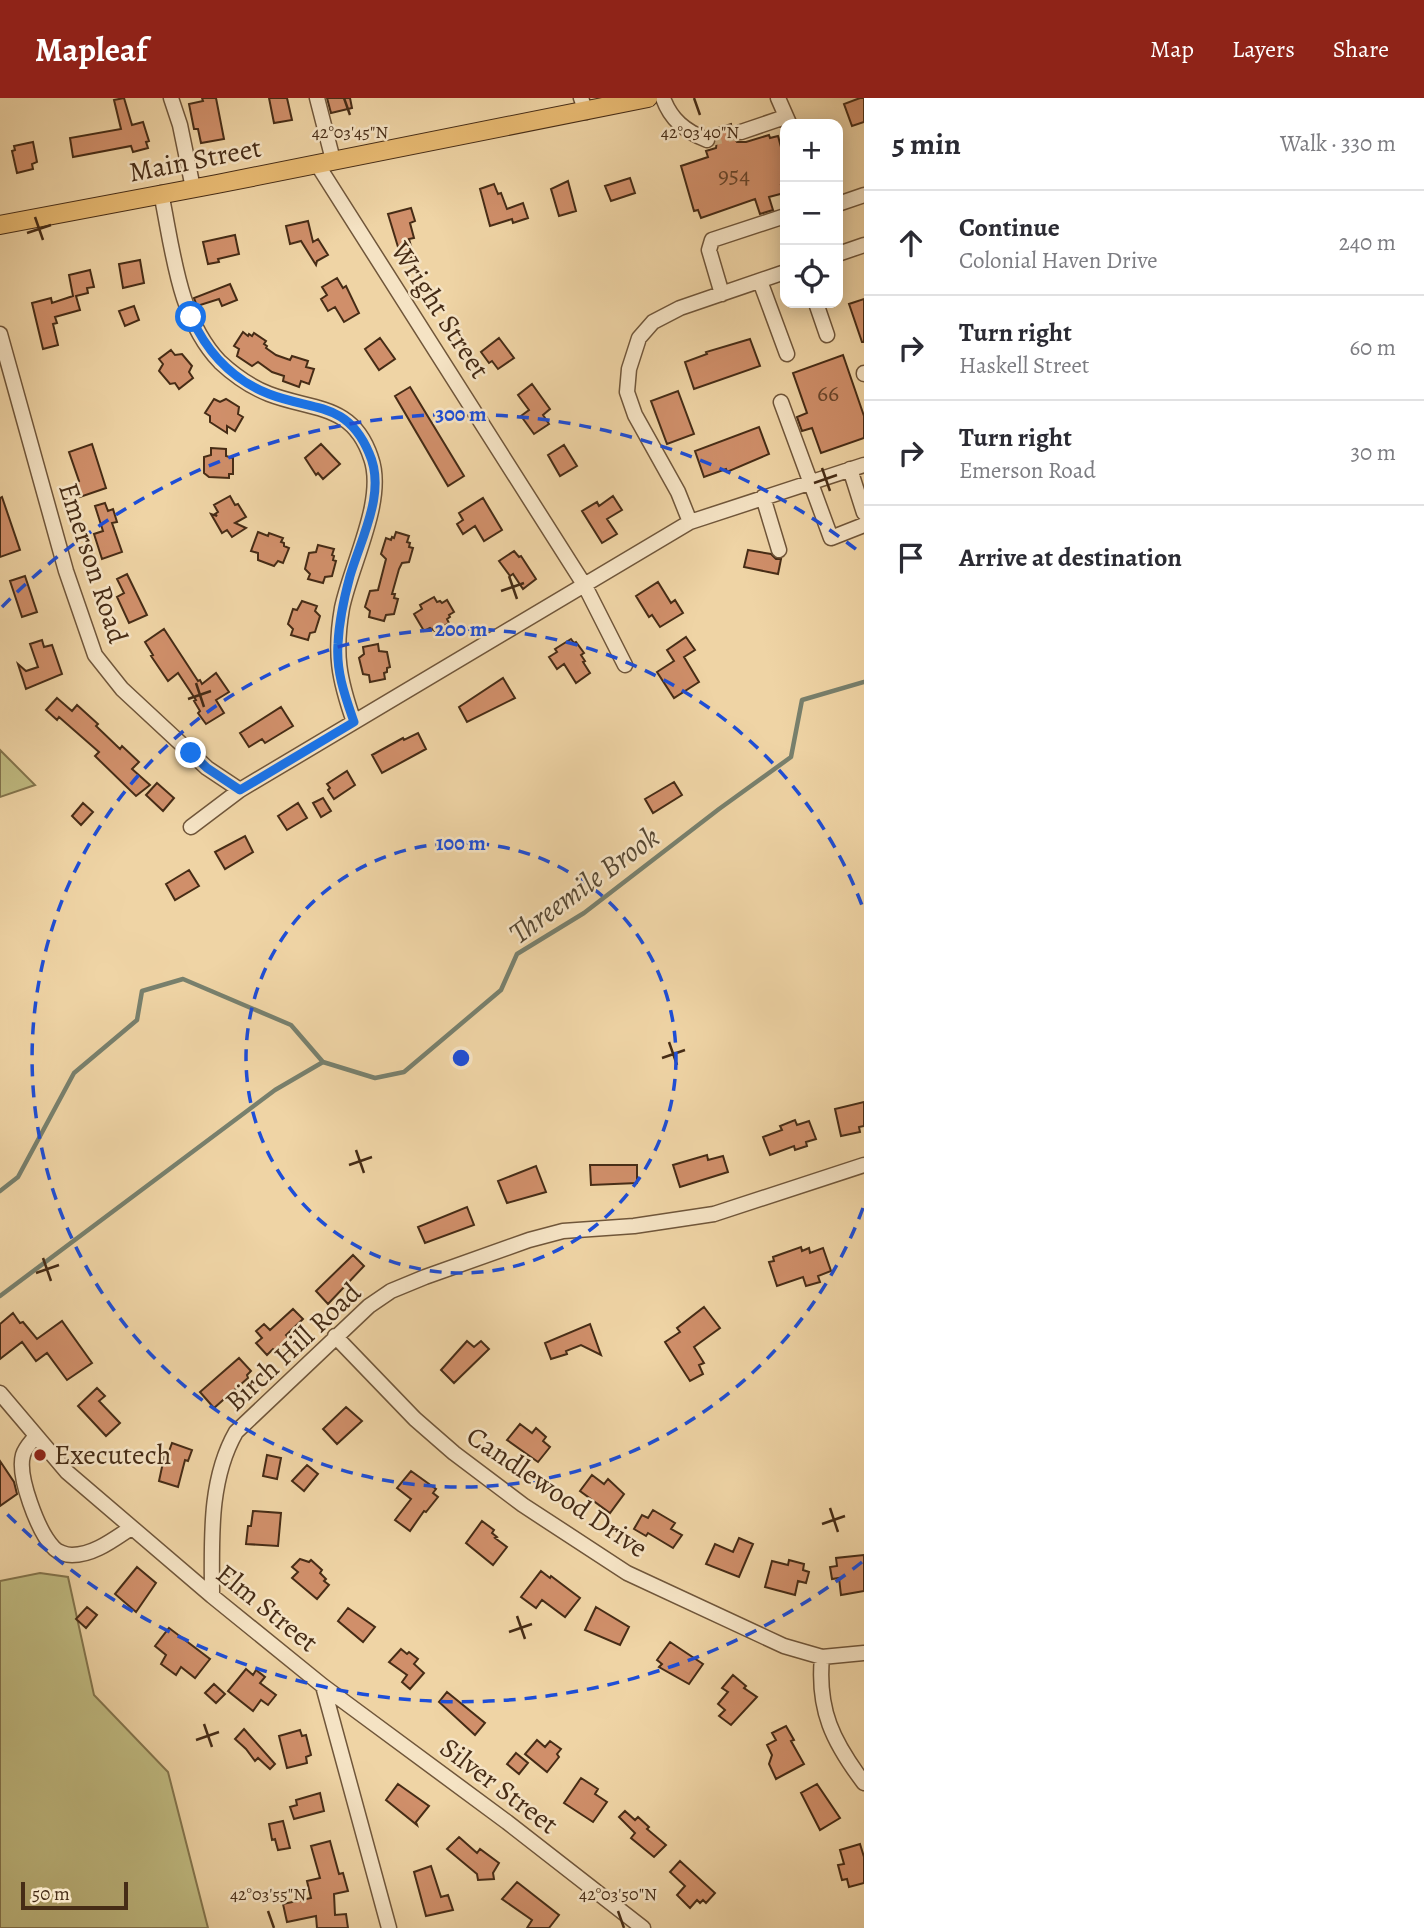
<!DOCTYPE html>
<meta charset="utf-8">
<style>
body{margin:0;font-family:Alegreya,serif;background:#f2f2f3;color:#2b2b33}
.controls{position:absolute;right:21px;top:21px;display:grid;overflow:hidden;border-radius:14px;box-shadow:0 4px 18px #0003}
.controls button{width:63px;height:63px;display:grid;place-items:center;padding:0;border:0;border-bottom:2px solid #e1e1e2;background:#fff;color:#2b2b33;font:35px sans-serif}
.scale{position:absolute;left:21px;bottom:18px;width:107px;box-sizing:border-box;padding-left:7px;border:4px solid #462c16;border-top:0;font-size:19px;line-height:24px;white-space:nowrap;color:#462c16;-webkit-text-stroke:5px #f5e3c4;paint-order:stroke}
.stop{position:absolute;width:21px;height:21px;margin:-16px;border:5px solid #1a73e8;border-radius:50%;background:#fff}
.stop.end{background:#1a73e8;border-color:#fff;box-shadow:0 2px 7px #0008}
.list{margin:0;padding:0;list-style:none}
h2{display:flex;justify-content:space-between;align-items:center;height:91px;margin:0;padding:0 28px;font-size:30px}
h2 small{font-size:23px;font-weight:400;color:#7c7c81}
.list li{display:grid;grid-template-columns:46px 1fr auto;gap:21px;align-items:center;box-sizing:border-box;height:105px;padding:0 28px;border-top:2px solid #e1e1e2}
.list b{display:block;font-size:26px;white-space:nowrap}
.list p{margin:0;font-size:23px;white-space:nowrap;color:#7c7c81}
.list em{font-size:23px;font-style:normal;color:#7c7c81}
.icon{flex:none;width:38px;height:38px;fill:none;stroke:currentColor;stroke-width:2;stroke-linecap:round;stroke-linejoin:round}
.map{position:relative;flex:none;width:864px;height:1830px;overflow:hidden}
header{display:flex;align-items:center;gap:42px;box-sizing:border-box;height:98px;padding:0 35px;background:#8f2418;color:#fff}
header strong{font-size:33px}
nav{display:flex;gap:38px;margin-inline-start:auto;font-size:24px}
main{display:flex}
aside{flex:1;background:#fff}
.map>svg:first-child{display:block}
.green{fill:#c0bb81;stroke:#83744c;stroke-width:2}
.lines{fill:none;stroke-linecap:round;stroke-linejoin:round}
.stream{stroke:#78806d;stroke-width:4.5}
.building{fill:#d08f6a;stroke:#462c16;stroke-width:2}
.minor-tunnel{stroke:#cdb288;stroke-width:14;stroke-dasharray:14 7;stroke-linecap:butt}
.minor-casing{stroke:#70563a;stroke-width:17}
.major-casing{stroke:#462c16;stroke-width:20}
.minor{stroke:#f5e3c4;stroke-width:14}
.major{stroke:#e8ba72;stroke-width:18}
.route{stroke:#1a73e8;stroke-width:9}
.ticks{fill:none;stroke:#462c16;stroke-width:2.5}
.ring{fill:none;stroke:#1d4ed8;stroke-width:3.5;stroke-dasharray:12 9}
.poi-dot{fill:#8f2418;stroke:#f5e3c4;stroke-width:2.5}
.labels{text-anchor:middle;dominant-baseline:central;stroke-width:5;stroke-linejoin:round;paint-order:stroke}
.number-label{font-size:24px;fill:#68452b}
.street-label{font-size:28px;fill:#462c16;stroke:#f5e3c4}
.poi-label{font-size:28px;fill:#462c16;stroke:#f5e3c4;text-anchor:start}
.water-label{font-size:30px;font-style:italic;fill:#574833;stroke:#f5e3c4}
.ticks-label{font-size:18px;text-anchor:middle;fill:#462c16;stroke:#f5e3c4;stroke-width:5;stroke-linejoin:round;paint-order:stroke}
.centre{fill:#1d4ed8;stroke:#f5e3c4;stroke-width:3.5}
.ring-label{font-size:21px;text-anchor:middle;font-weight:bold;fill:#1d4ed8;stroke:#f5e3c4;stroke-width:5;stroke-linejoin:round;paint-order:stroke}
</style>
<header>
<strong>Mapleaf</strong>
<nav><a>Map</a><a>Layers</a><a>Share</a></nav>
</header>
<main>
<div class="map">
<svg width="864" height="1830" viewBox="0 0 864 1830">
<rect width="100%" height="100%" fill="#efd4a5"/>
<filter id="stains"><feTurbulence type="fractalNoise" baseFrequency=".00286" numOctaves="4"/><feColorMatrix values="0 0 0 0 .2 0 0 0 0 .09 0 0 0 0 .02 0 0 0 .5 -.17"/></filter>
<radialGradient id="worn" r=".72"><stop offset=".6" stop-color="#630" stop-opacity="0"/><stop offset="1" stop-color="#630" stop-opacity=".3"/></radialGradient>
<path class="green" d="M0 652 35 687 0 699Z
M40 1475 68 1479 94 1597 168 1674 208 1830H0V1483Z"/>
<g class="lines">
<path class="stream" d="M0 1093 18 1079 74 975 137 922 142 893 183 881 291 927 323 964
M0 1198 275 992 323 964 375 980 404 974 501 892 517 856 584 815 719 711 791 659 802 602 864 584"/>
</g>
<path class="building" d="M124 0 132 27 143 24 149 43 146 44 148 50 133 54 131 48 73 59 70 40 121 31 114 2Z
M202 0H216L224 41 201 45 198 31H194L189 6 203 3Z
M269 0H287L292 22 274 25Z
M327 0H350L352 10 331 15Z
M860 0H864V24L852 28 844 6Z
M731 26 732 36 737 44H746L769 37 770 40 778 38 785 64V86L781 87 784 95 769 99 773 112 760 116 755 101 701 120 698 112 694 113 681 68 708 59 706 53 716 50 717 42 711 32Z
M33 44 37 64 32 66 33 71 17 75 12 53 15 52 14 48Z
M630 80 635 95 611 103 605 88Z
M568 83 576 113 559 118 551 91Z
M494 86 498 96 501 95 507 111 523 105 528 120 513 125 512 121 490 128 480 91Z
M411 110 415 123 410 125 414 140 409 141 414 159 402 162 388 116Z
M308 123 313 144 318 141 328 157 317 163 316 167 301 143 290 146 286 128Z
M235 137 239 156 218 161 219 164 208 166 203 144Z
M140 162 144 185 123 190 119 166Z
M90 172 94 189 87 190 88 195 76 198 80 212 55 219 57 225 53 226 58 247 43 251 32 205 51 200 52 205 73 198 69 177Z
M337 180 343 190 346 188 359 215 344 224 335 209 328 213 321 201 327 197 322 189Z
M230 186 237 202 222 208 219 201 197 208 194 200Z
M864 201V244H862L849 206Z
M134 208 139 222 125 228 119 213Z
M243 234 248 238 249 236 252 238 254 235 266 243 264 246 267 248 266 250 276 257 290 262 292 258 308 263 306 269 314 271 309 286 301 283 299 289 283 283 284 278 272 274 258 264 252 268 237 258 239 251 234 248Z
M380 240 395 261 379 272 365 251Z
M499 240 514 260 498 271 492 263 489 265 481 254Z
M750 241 760 268 694 291 685 264 707 256 706 254Z
M171 252 175 257 182 256 192 268 189 274 193 280 179 291 175 285 170 286 159 273 163 266 159 261Z
M843 257 864 318V340L821 355 812 330 802 333 797 319 807 315 793 275Z
M532 286 550 311 543 317 549 326 534 336 521 318 529 312 518 297Z
M410 289 464 378 448 388 395 298Z
M678 293 694 336 667 346 651 303Z
M214 301 220 304 226 301 239 309 238 316 243 319 235 333 227 328V335L210 324V318L205 315Z
M759 329 769 356 727 374 726 371 704 379 695 353Z
M92 346 106 390 80 399 76 385 79 383 69 354Z
M321 346 340 366 323 381 318 375 316 377 305 360Z
M564 347 577 368 560 378 548 357Z
M211 350 226 351V358L233 360V376H229V380L209 379 204 375V359L211 357Z
M230 398 235 407 238 406 246 419 235 425 246 430 232 439 227 432 222 435 211 416 217 418 215 416 218 414 214 407Z
M613 398 622 412 607 421 617 436 602 445 582 413 597 404 599 408Z
M2 399 20 452 0 459V400Z
M483 400 502 432 484 443 475 428 463 436 457 426 463 422 459 415Z
M105 405 108 413 113 411 117 424 112 425 122 454 102 461 94 436 103 433 95 408Z
M258 434 268 438 269 435 283 440 281 444 284 445V448L289 450 283 465 278 463 274 468 258 462V455L251 453Z
M396 434 409 438 407 444 410 445 409 449 413 450 409 464 402 465 399 471 392 496H395L394 500 398 501 394 516 386 517 384 523 369 519 370 513 365 509 370 493 378 492 386 461 381 456 386 440 391 442 392 439 394 440Z
M318 447 334 451 332 457 334 458 333 462 336 463 332 478 325 479 323 485 308 481 310 476 305 471 309 455 316 454Z
M748 452 771 456 776 461H781L778 476 744 469Z
M514 453 519 459 521 458 536 481 523 491 513 476 510 478 499 463Z
M127 476 147 517 129 525 117 499 124 495 117 481Z
M25 478 37 514 22 519 10 483Z
M658 484 671 505 675 502 683 515 660 529 652 517 649 519 636 498Z
M434 499 437 504 440 503 442 505 447 502 454 514 449 517 450 519 447 521 449 525 435 533 430 530 424 533 414 516 422 511 420 507Z
M302 503 317 508 315 513 320 518 315 534 310 535 308 542 291 537 293 531 288 526 293 511 297 512Z
M164 531 198 583 200 582 202 586 216 575 229 594 216 602 224 615 206 626 198 615 200 613 194 603 196 602 178 575 168 583 151 558 153 557 145 544Z
M686 539 695 552 684 559 699 584 674 600 657 574 674 563 667 552Z
M571 541 574 545 576 544 584 555 581 557 585 563 583 564 590 575 576 585 564 566 557 571 549 559 557 554 555 551Z
M42 542 44 549 52 547 62 576 26 591 18 566 26 573 38 569 30 546Z
M378 546 379 553 387 554 390 569 387 570V574L384 575 385 581 370 584 369 577 363 576 359 560 364 556 363 549Z
M503 580 515 600 467 624 459 609Z
M57 600 72 613 77 607 98 626 96 628 120 651 122 648 139 664 132 671 150 687 136 698 95 658 99 654 59 619 57 622 46 612Z
M281 609 293 628 265 645 262 641 249 649 240 635Z
M418 635 426 651 382 675 372 657 403 640 404 642Z
M347 673 355 687 334 701 328 692 330 690 327 686Z
M674 684 682 697 653 715 645 701Z
M157 685 174 700 163 713 146 697Z
M323 700 331 713 321 719 313 705Z
M83 705 93 714 81 727 72 718Z
M298 705 307 720 287 732 278 718Z
M245 738 253 754 225 771 215 754Z
M189 772 199 788 175 802 166 786Z
M864 1004V1028L859 1029 860 1034 841 1038 835 1011Z
M795 1022 797 1027 809 1023 816 1041 806 1044 807 1048 795 1052 794 1048 770 1057 763 1039 782 1032 780 1028Z
M707 1057 708 1062 723 1058 728 1074 680 1089 673 1067Z
M590 1067H637V1085L591 1087Z
M536 1068 546 1094 507 1105 498 1083Z
M467 1109 474 1127 425 1145 418 1129Z
M801 1149 802 1153 809 1150 810 1155 823 1150 831 1173 818 1178 820 1184 806 1188 803 1179 777 1188 769 1164 774 1163 773 1159Z
M353 1157 364 1168 328 1206 316 1193Z
M704 1209 720 1230 694 1249 704 1265 699 1267 703 1276 690 1283 665 1244 680 1234 677 1230Z
M293 1211 303 1221 286 1237 289 1241 276 1253 273 1251 267 1257 256 1245 262 1240 256 1233 264 1226 270 1232Z
M13 1215 20 1225 23 1224 37 1241 62 1223 92 1265 67 1282 47 1255 36 1263 22 1244 0 1261V1226Z
M590 1226 601 1257 581 1247 566 1253 567 1256 551 1261 545 1245Z
M467 1243 474 1249 481 1243 489 1251 454 1285 441 1272Z
M239 1260 251 1273 247 1277 248 1280 214 1310 200 1294Z
M97 1290 105 1298 99 1303 120 1325 106 1338 78 1308Z
M346 1309 362 1323 337 1346 323 1331Z
M520 1326 532 1335 536 1330 546 1339 543 1343 550 1349 538 1364 507 1342Z
M172 1345 192 1352 188 1363 185 1362 178 1389 159 1383 165 1355 168 1356Z
M267 1357 281 1360 277 1381 263 1378Z
M0 1363 14 1384 17 1396 0 1408Z
M307 1367 318 1376 304 1393 292 1383Z
M411 1373 436 1391 433 1395 438 1399 426 1414 424 1413 410 1433 395 1422 411 1401 397 1390Z
M592 1377 604 1386 608 1381 624 1396 610 1415 580 1393Z
M653 1412 675 1425 671 1431 682 1437 673 1450 648 1435 646 1438 634 1431 642 1417 648 1420Z
M253 1413 281 1415 278 1448 246 1446 248 1428H251Z
M482 1423 494 1432 492 1435 497 1439 495 1440 507 1449 493 1467 466 1445Z
M739 1440 753 1446 739 1479 706 1466 715 1446 733 1454Z
M864 1457V1493L841 1497 839 1480 832 1481 830 1469 837 1468 836 1460Z
M300 1461 309 1464 311 1462 322 1472 320 1475 326 1481 324 1483 329 1487 317 1501 292 1480 298 1474 292 1469Z
M789 1462 804 1466 803 1472 809 1474 806 1485 798 1483 795 1497 765 1489 772 1463 788 1467Z
M137 1469 156 1485 136 1514 115 1496Z
M541 1473 550 1480 551 1478 580 1500 565 1519 542 1502 536 1510 521 1499Z
M87 1509 97 1517 86 1530 76 1521Z
M596 1509 629 1529 620 1547 585 1532Z
M348 1510 375 1529 363 1544 338 1523Z
M169 1530 210 1561 195 1580 181 1569 176 1577 161 1566 166 1557 155 1548Z
M670 1544 703 1566 689 1586 659 1569 662 1566 657 1562Z
M401 1551 407 1556 409 1554 418 1561 414 1566 424 1575 410 1591 402 1584 407 1577 389 1564Z
M246 1571 253 1577 256 1572 265 1579 260 1585 276 1597 268 1607 261 1602 253 1613 228 1593Z
M733 1577 746 1588 744 1590 757 1599 731 1627 719 1618 725 1612 718 1606 728 1594 722 1590Z
M214 1586 225 1596 216 1605 205 1595Z
M447 1594 485 1625 475 1637 439 1604Z
M786 1628 794 1642 791 1643 804 1666 776 1681 769 1666 772 1657 767 1647 776 1642 772 1635Z
M244 1631 275 1666 270 1671 258 1660 255 1663 246 1651 235 1641Z
M300 1632 302 1638 306 1637 311 1657 306 1659 307 1665 287 1670 279 1638Z
M537 1642 545 1649 550 1643 561 1651 557 1656 559 1659 547 1674 525 1656Z
M516 1655 528 1665 519 1676 507 1666Z
M581 1680 598 1691 595 1696 607 1704 593 1724 564 1705Z
M398 1686 429 1708 416 1724 417 1727 386 1702Z
M817 1686 840 1720 820 1732 801 1695Z
M320 1695 324 1713 294 1721 290 1709 297 1707 296 1702Z
M625 1713 635 1722 638 1719 649 1729 647 1731 666 1747 654 1759 631 1740 635 1735 619 1719Z
M283 1723 290 1750 278 1752 275 1741 272 1742 269 1726Z
M459 1739 477 1755 480 1751 499 1765 493 1775 494 1781 478 1782 477 1776 447 1751Z
M330 1743 339 1776 343 1775 348 1793 334 1796 335 1817 346 1816 348 1830H317L316 1818 287 1824 283 1806 311 1800 307 1783 320 1780 311 1748Z
M860 1746 864 1759V1785L849 1789 847 1781 842 1782 838 1767 844 1766 840 1752Z
M680 1763 715 1795 706 1805 703 1802 700 1805 697 1802 690 1810 677 1797 685 1788 670 1774Z
M431 1768 441 1799 448 1797 453 1812 426 1818 414 1774Z
M517 1784 559 1817 549 1830H527L532 1822 502 1801Z"/>
<g class="lines">
<path class="minor-tunnel" d="M707 42 741 34"/>
<defs>
<path id="minor" d="M171 0 180 27 193 90
M317 0 333 62
M581 0 586 14
M663 0C671 22 685 33 707 42
M778 0 789 25
M741 34 785 19
M317 66 585 488 625 567
M161 95C173 152 178 220 220 264 234 277 251 289 269 296 313 313 353 305 371 360 386 402 351 466 342 510 334 556 339 581 354 624
M838 106 864 97
M838 156 864 147
M760 183 787 256
M722 196 709 152 712 142 785 118
M816 205 827 237
M0 236 66 473 95 557 122 591 207 670 240 692
M864 275V276
M781 304 831 440 864 427
M850 371 864 415
M763 399 779 452
M690 424 678 394 635 317 627 294 629 271 639 240 653 224 680 210 785 174
M191 729 240 692 690 424 864 367
M335 1238 415 1321 454 1355 523 1407 627 1475 784 1548 822 1559 864 1555
M0 1295 67 1374 212 1498 323 1588 507 1724 643 1830
M35 1339C31 1344 25 1350 23 1357 17 1378 38 1433 53 1449 57 1454 66 1457 72 1457 94 1457 114 1441 131 1430
M212 1498C212 1443 208 1383 236 1334L369 1208 391 1193 425 1179 529 1142 563 1133 634 1128 714 1116 864 1067
M822 1559C817 1612 833 1644 864 1685
M323 1588 389 1830"/>
<path id="major" d="M0 127 217 86 648 0"/>
</defs>
<use href="#minor" class="minor-casing"/>
<use href="#major" class="major-casing"/>
<use href="#minor" class="minor"/>
<use href="#major" class="major"/>
</g>
<g class="lines">
<path class="route" d="M191 219C207 254 233 282 269 296 313 313 347 303 369 355 387 394 361 440 350 478 344 500 339 523 338 546 336 574 345 598 354 624L240 692 207 670 191 655"/>
</g>
<path class="ticks" d="M344 0 350 17M694 0 700 17M35 119 43 142M27 135 51 127M822 370 830 393M814 385 837 377M509 478 517 501M501 493 524 485M196 585 204 609M188 601 211 593M669 944 677 967M662 960 685 952M356 1052 364 1075M349 1067 372 1059M43 1160 51 1183M36 1175 59 1167M830 1410 838 1434M822 1426 845 1418M517 1518 525 1541M509 1534 532 1526M204 1626 212 1649M196 1642 219 1634M268 1813 274 1830M618 1813 624 1830"/>
<g class="ring">
<circle cx="461" cy="960" r="215"/>
<path d="M863 1110A429 429 0 1 1 863 810"/>
<path d="M862 1464A644 644 0 0 1 2 1411M2 509A644 644 0 0 1 862 456"/>
</g>
<circle class="poi-dot" cx="40" cy="1357" r="7"/>
<g class="labels">
<g class="number-label">
<text x="734" y="77">954</text>
<text x="828" y="295">66</text>
</g>
<g class="street-label">
<text transform="translate(195 62) rotate(-11)">Main Street</text>
<text transform="translate(440 212) rotate(57)">Wright Street</text>
<text transform="translate(93 465) rotate(72)">Emerson Road</text>
<text transform="translate(293 1249) rotate(-43)">Birch Hill Road</text>
<text transform="translate(557 1394) rotate(34)">Candlewood Drive</text>
<text transform="translate(267 1510) rotate(39)">Elm Street</text>
<text transform="translate(499 1688) rotate(37)">Silver Street</text>
</g>
<g class="poi-label">
<text x="54" y="1357">Executech</text>
</g>
<g class="water-label">
<text transform="translate(584 787) rotate(-36)">Threemile Brook</text>
</g>
</g>
<g class="ticks-label">
<text x="350" y="40">42°03'45"N</text>
<text x="700" y="40">42°03'40"N</text>
<text x="268" y="1802">42°03'55"N</text>
<text x="618" y="1802">42°03'50"N</text>
</g>
<circle cx="461" cy="960" r="10" class="centre"/>
<g class="ring-label">
<text x="461" y="323">300 m</text>
<text x="461" y="538">200 m</text>
<text x="461" y="752">100 m</text>
</g>
<rect width="100%" height="100%" filter="url(#stains)"/>
<rect width="100%" height="100%" fill="url(#worn)"/>
</svg>
<div class="controls">
<button>+</button>
<button>−</button>
<button><svg class="icon" aria-label="locate" viewBox="0 0 24 24"><circle cx="12" cy="12" r="6"/><path d="M12 2v4M12 18v4M2 12h4M18 12h4"/></svg></button>
</div>
<div class="scale">50 m</div>
<div class="stop" style="left:191px;top:219px"></div>
<div class="stop end" style="left:191px;top:655px"></div>
</div>
<aside>
<h2>5 min<small>Walk · 330 m</small></h2>
<ul class="list">
<li><svg class="icon" aria-label="ahead" viewBox="0 0 24 24"><path d="M12 20V5M6 11l6-6 6 6"/></svg><div><b>Continue</b><p>Colonial Haven Drive</p></div><em>240 m</em></li>
<li><svg class="icon" aria-label="right" viewBox="0 0 24 24"><path d="M7 20v-9h11M14 6l5 5-5 5"/></svg><div><b>Turn right</b><p>Haskell Street</p></div><em>60 m</em></li>
<li><svg class="icon" aria-label="right" viewBox="0 0 24 24"><path d="M7 20v-9h11M14 6l5 5-5 5"/></svg><div><b>Turn right</b><p>Emerson Road</p></div><em>30 m</em></li>
<li><svg class="icon" aria-label="arrive" viewBox="0 0 24 24"><path d="M6 21V4h12l-3 4 3 4H6"/></svg><div><b>Arrive at destination</b></div></li>
</ul>
</aside>
</main>
